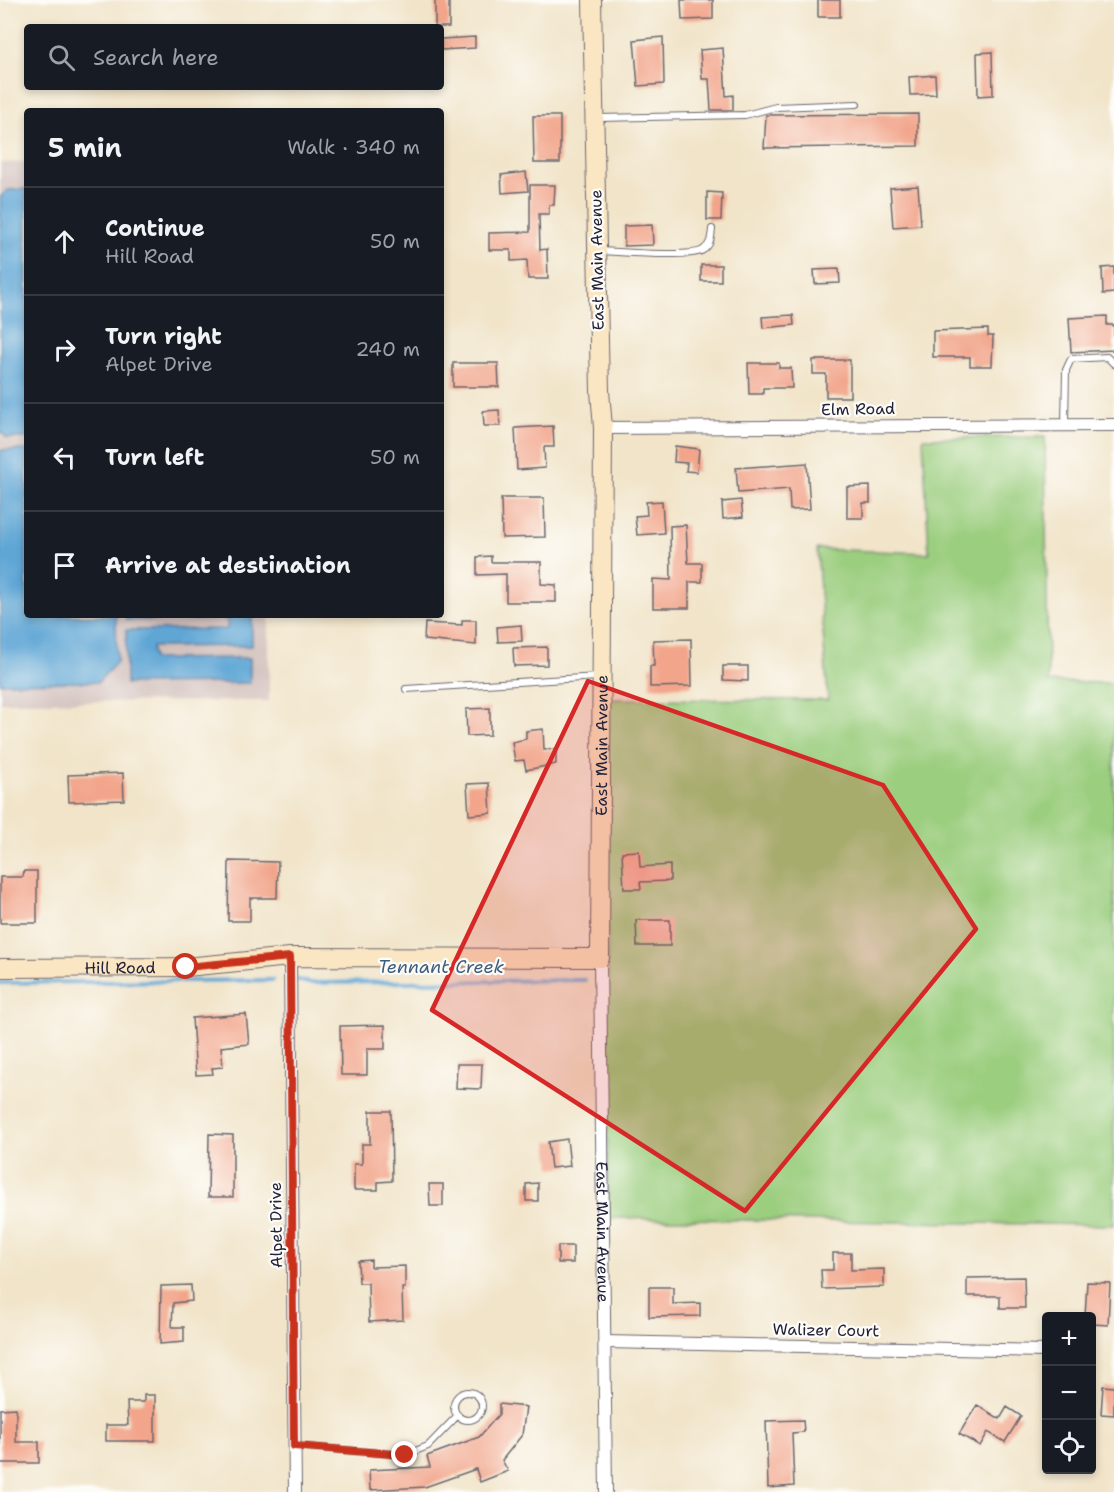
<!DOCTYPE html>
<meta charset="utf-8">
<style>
body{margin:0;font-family:"Shantell Sans",sans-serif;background:#242831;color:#f1f3f6}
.controls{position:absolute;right:18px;bottom:18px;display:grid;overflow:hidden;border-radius:6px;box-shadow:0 3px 9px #0003}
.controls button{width:54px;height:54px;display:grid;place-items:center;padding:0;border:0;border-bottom:2px solid #363941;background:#171b24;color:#f1f3f6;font:30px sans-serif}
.stop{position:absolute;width:18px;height:18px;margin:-14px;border:4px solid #c8321e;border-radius:50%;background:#fff}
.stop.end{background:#c8321e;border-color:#fff;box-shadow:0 2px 6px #0008}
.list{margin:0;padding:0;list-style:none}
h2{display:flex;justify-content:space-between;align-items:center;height:78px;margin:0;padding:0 24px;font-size:26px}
h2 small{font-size:20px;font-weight:400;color:#9ea1a6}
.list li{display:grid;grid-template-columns:39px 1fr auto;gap:18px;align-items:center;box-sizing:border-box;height:108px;padding:0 24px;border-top:2px solid #363941}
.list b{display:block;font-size:22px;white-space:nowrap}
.list p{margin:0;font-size:20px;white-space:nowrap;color:#9ea1a6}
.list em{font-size:20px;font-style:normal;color:#9ea1a6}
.icon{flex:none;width:33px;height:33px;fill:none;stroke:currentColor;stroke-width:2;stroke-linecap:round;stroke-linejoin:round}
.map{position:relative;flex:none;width:1114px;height:1492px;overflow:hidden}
.search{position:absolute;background:#171b24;box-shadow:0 3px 9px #0003;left:24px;top:24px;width:420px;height:66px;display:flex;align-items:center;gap:15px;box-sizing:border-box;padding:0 21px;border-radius:6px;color:#9ea1a6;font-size:22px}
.panel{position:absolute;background:#171b24;box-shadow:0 3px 9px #0003;left:24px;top:108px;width:420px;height:510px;border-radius:6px}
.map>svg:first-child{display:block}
.industrial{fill:#d1c0bc}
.green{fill:#9bce7f;stroke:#5e785d;stroke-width:1.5}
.water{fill:#5ea6d5;stroke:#406488;stroke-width:1.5}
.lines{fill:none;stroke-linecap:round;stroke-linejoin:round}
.stream{stroke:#5ea6d5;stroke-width:4}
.building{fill:#f2a58b}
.lane-casing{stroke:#6a666d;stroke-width:8}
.street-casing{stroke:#6a666d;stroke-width:14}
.secondary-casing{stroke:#6a666d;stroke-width:20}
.lane{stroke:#fff;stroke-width:6}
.street{stroke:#fff;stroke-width:12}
.secondary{stroke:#fbe6c4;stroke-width:18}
.route{stroke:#c8321e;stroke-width:8}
.marked{fill:#d62828;fill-opacity:0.2;stroke:#d62828;stroke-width:4.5;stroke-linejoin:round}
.labels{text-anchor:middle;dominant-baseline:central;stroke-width:4.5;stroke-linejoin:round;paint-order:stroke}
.street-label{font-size:16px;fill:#22223b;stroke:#fdfcf7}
.water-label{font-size:18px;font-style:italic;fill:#3d5d80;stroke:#fdfcf7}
</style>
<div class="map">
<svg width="1114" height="1492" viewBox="0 0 1114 1492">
<rect width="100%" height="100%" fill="#fdfcf7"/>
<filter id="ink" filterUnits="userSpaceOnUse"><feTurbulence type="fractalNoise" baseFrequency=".0167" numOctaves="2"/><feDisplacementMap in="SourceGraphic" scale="12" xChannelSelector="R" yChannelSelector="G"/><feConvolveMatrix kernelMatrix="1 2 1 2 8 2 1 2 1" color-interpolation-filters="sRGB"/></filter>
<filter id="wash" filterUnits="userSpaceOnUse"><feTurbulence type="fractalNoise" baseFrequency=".008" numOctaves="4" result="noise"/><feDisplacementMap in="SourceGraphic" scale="24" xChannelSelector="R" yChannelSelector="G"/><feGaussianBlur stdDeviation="1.35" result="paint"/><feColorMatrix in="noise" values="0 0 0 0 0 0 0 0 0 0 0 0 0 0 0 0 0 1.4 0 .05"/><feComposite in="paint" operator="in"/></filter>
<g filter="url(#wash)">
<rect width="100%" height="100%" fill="#f1e4c9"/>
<path class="industrial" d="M27 162V615H269V701L0 702V163Z"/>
<path class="green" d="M1045 437 1048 682 1114 683V1225L608 1218 607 699 828 700 817 549 929 553 923 438Z"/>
<path class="water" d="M27 189V438H7L0 431V197L8 190Z
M0 450H27V615H116L117 662 98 682 0 683Z
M126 615H252V646L152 647 153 659 250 658V683L126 684V630L227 629V619L126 620Z"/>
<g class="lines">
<path class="stream" d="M298 980 309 983 585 980
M0 983 273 980"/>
</g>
<g id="blocks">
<path class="building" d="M435 0H449V27H435Z
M681 0H713V19L682 20Z
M818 0H840V17H818Z
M475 37V48L441 50V39Z
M663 37 664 84 638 86 634 40Z
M723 48 726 96 733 95V110H711L709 79H702L700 50Z
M992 52 993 95 978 96 977 53Z
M935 75 936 94 910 95 909 77Z
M918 114V146L764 148 766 115Z
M533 116H560V163H534Z
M526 172 528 191 502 193 501 175Z
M530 185H555L554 205H549V214H539L540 250 547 249 548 279H528L527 260 511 261V250H489V233L530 232Z
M918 186 921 225 893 227 890 188Z
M707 192 722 193 721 220H707Z
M652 225 653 245 624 246V226Z
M701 265H721V281H701Z
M1114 267V293L1103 294 1102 268Z
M839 269 840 283 815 284 814 270Z
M793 315 794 325 763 328 762 317Z
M1107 316V325H1114V350L1071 352 1069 318Z
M988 329V336H993L992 366H970V357H933V331Z
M813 360H850V397H826V374H813Z
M453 363H498L499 387H453Z
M748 363H779V368H791L792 388H763V394H749Z
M499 410 500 426H484L483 411Z
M553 426 554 447H544L545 468 517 470 515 428Z
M675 446 699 449 697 472 686 471 687 463 674 462Z
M807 463 810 509 790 510 789 489 738 493 736 468Z
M870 486V503H863V518H847V487Z
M501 498H544L545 537 502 538Z
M741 500 743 517 723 519 722 502Z
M662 501 664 533 637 535 635 516 647 515 646 502Z
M686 525 688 563H702V582H689V608H653V579L671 580 670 526Z
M491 556V562H541V584L556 585V602H506V574L477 575V557Z
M462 620H476V645L424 640 425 623 462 625Z
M521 625 522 641 498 642 497 627Z
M691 639 692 686 650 687V666H654L653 640Z
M547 647V665L514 666 513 648Z
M723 666H748V681L723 680Z
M490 708V735L467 736 466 709Z
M543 729 544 750 556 749V764L526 770 524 760 515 761 512 742 526 739V731Z
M123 773 124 800 69 802 68 775Z
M489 783 491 813 469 815 467 784Z
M639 851 640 867 670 865V881L640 882 641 889H624L622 852Z
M229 861 278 862 277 898H250V921H228Z
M24 871H37V923H0V877H23Z
M636 920H670V946H637Z
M246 1014 249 1044 221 1047 223 1067 212 1068 213 1074 196 1075 192 1018Z
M385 1025V1049H367V1075H341L340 1026Z
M457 1064H482L481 1089 456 1088Z
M370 1111H391L392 1181 378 1182V1190H354V1164H362V1144H370Z
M209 1134 233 1135V1197H208Z
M567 1139 570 1166 551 1168 548 1142Z
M538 1183V1201H526V1184Z
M429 1184H443V1206H430Z
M558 1246H573V1263H558Z
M833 1253H851V1270L884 1269V1287L822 1289 821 1270H833Z
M371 1260V1267L405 1266V1288H402L403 1320 369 1322 368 1283H359L358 1261Z
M1024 1277 1025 1308H1000V1296H967V1278Z
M1087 1282 1110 1283 1108 1325 1092 1324V1317H1085Z
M191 1285 192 1301 173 1303 172 1327H184V1342L160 1344 161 1286Z
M649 1287H673V1304L700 1303V1316L649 1317Z
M1103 1386 1114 1387V1415L1101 1414Z
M144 1395H155V1441H106V1425H128L127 1402H144Z
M499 1404 526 1407 522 1435 502 1460 508 1471 480 1482 476 1469 425 1487 370 1490 369 1470 430 1467 427 1456 479 1437 499 1414Z
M977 1405 1000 1419 1007 1407 1021 1416 1005 1442 988 1432 980 1446 959 1434Z
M16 1408V1442H39V1463H0V1409Z
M803 1420 804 1432 792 1433 794 1486 768 1488 766 1421Z"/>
</g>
</g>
<g filter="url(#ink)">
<use href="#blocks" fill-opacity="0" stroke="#6a666d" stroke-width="1.5"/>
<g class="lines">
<defs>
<path id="lane" d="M598 118 745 115 776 107 857 104
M600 251C618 252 692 258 703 250 711 245 711 238 712 229
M1065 425 1066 370 1071 359 1107 357 1114 364
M406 689 598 677
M454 1406a14 14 0 1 1 28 0a14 14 0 1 1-28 0Z
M294 1446 405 1455 428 1446 458 1415"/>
<g id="street">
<path d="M603 428 1114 425"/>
<path d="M290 957 295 1492"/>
<path id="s1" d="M600 958 606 1492"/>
<path d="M605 1342 1046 1351"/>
</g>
<g id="secondary">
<path id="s2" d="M0 968 186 967 290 957 600 958 603 428 600 391 592 0"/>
</g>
</defs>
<use href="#lane" class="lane-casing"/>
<use href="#street" class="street-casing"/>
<use href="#secondary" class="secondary-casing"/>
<use href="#lane" class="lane"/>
<use href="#street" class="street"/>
<use href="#secondary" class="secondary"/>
</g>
</g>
<g class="lines" filter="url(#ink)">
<path class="route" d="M186 967 290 957 294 1446 405 1455"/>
</g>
<path class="marked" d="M588 681 883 785 976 929 745 1211 432 1010Z"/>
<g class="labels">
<g class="street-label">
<text transform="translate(597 260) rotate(-91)">East Main Avenue</text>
<text transform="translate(858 409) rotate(-1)">Elm Road</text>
<text stroke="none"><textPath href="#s2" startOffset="813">East Main Avenue</textPath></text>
<text stroke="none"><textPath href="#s2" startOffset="120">Hill Road</textPath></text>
<text transform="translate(276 1225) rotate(-91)">Alpet Drive</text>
<text stroke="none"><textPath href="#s1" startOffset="274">East Main Avenue</textPath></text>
<text transform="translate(826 1330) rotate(1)">Walizer Court</text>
</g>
<g class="water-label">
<text x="441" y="967">Tennant Creek</text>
</g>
</g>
</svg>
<div class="controls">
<button>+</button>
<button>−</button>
<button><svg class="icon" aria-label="locate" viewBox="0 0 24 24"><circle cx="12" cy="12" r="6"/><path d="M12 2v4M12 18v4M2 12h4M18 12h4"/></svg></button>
</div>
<div class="stop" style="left:186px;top:967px"></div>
<div class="stop end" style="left:405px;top:1455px"></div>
<div class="search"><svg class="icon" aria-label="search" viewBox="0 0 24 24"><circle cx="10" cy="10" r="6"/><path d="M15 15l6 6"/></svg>Search here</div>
<section class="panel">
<h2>5 min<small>Walk · 340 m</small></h2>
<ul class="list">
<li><svg class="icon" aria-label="ahead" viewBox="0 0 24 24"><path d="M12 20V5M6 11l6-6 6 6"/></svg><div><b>Continue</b><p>Hill Road</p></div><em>50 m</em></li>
<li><svg class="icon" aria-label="right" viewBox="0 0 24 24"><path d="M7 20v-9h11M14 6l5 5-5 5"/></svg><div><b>Turn right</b><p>Alpet Drive</p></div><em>240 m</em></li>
<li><svg class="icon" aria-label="left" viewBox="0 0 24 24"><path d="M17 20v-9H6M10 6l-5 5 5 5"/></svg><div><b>Turn left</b></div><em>50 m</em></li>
<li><svg class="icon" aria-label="arrive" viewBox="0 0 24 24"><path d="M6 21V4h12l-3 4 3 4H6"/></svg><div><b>Arrive at destination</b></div></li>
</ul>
</section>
</div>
